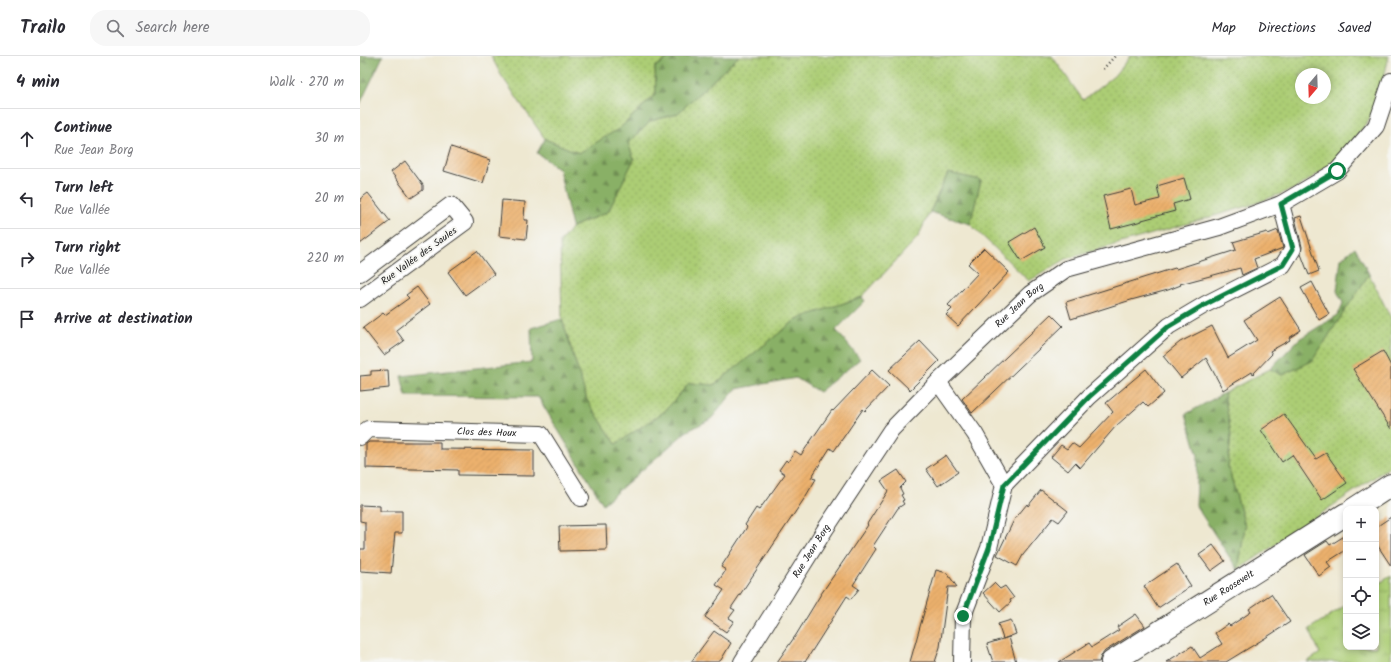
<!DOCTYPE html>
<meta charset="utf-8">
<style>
body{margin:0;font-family:Kalam,sans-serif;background:#f7f7f7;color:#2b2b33}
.controls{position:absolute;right:12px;bottom:12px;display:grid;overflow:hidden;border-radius:8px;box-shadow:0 2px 6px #0003}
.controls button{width:36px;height:36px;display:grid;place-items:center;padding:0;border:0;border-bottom:1px solid #e1e1e2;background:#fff;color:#2b2b33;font:20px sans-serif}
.compass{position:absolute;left:935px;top:12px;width:36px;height:36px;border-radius:50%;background:#fff;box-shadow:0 2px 6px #0003;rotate:199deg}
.stop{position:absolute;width:12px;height:12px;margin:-9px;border:3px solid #0b8043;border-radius:50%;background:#fff}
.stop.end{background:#0b8043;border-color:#fff;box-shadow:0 1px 4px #0008}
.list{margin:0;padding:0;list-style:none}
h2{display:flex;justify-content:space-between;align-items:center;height:52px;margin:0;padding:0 16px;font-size:17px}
h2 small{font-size:13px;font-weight:400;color:#7c7c81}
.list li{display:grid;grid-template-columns:26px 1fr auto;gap:12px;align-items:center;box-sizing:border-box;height:60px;padding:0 16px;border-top:1px solid #e1e1e2}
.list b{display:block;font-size:15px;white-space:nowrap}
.list p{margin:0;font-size:13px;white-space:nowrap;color:#7c7c81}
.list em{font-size:13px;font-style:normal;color:#7c7c81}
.icon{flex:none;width:22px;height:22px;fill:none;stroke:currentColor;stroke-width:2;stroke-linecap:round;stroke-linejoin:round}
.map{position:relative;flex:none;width:1031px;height:606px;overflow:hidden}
header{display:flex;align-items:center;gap:24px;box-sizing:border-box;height:56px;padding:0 20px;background:#fff;border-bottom:1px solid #e1e1e2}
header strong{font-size:19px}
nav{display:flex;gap:22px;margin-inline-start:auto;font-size:14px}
.search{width:280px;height:36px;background:#f7f7f7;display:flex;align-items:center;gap:10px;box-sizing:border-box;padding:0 14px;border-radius:16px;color:#7c7c81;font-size:15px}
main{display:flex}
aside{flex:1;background:#fff}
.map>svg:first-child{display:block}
.grass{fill:url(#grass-dots);stroke:#647448;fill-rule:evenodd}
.forest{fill:url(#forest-firs);stroke:#526641}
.park{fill:url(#park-tufts);stroke:#647448}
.building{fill:url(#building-hatch)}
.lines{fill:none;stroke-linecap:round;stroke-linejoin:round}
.street-casing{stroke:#3c3b37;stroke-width:18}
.secondary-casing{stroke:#3c3b37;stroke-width:24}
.path{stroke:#3c3b37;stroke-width:2.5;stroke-dasharray:1 3;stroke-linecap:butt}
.street{stroke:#fff;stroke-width:16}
.secondary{stroke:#fff;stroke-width:22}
.route{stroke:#0b8043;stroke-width:5}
.labels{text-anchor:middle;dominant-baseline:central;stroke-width:4;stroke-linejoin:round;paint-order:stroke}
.street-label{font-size:10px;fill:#1c1c1c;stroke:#f6f6f2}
</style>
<header>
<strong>Trailo</strong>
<div class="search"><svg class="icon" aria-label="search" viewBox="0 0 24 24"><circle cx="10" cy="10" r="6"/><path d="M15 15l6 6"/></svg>Search here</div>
<nav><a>Map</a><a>Directions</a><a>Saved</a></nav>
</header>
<main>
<aside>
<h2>4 min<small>Walk · 270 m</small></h2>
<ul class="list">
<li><svg class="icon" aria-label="ahead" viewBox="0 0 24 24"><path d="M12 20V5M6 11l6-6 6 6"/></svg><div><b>Continue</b><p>Rue Jean Borg</p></div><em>30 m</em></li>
<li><svg class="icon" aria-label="left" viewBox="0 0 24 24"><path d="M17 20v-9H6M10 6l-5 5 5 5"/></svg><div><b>Turn left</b><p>Rue Vallée</p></div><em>20 m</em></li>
<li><svg class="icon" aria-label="right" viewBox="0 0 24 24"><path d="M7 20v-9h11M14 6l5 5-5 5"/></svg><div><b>Turn right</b><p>Rue Vallée</p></div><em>220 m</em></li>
<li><svg class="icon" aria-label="arrive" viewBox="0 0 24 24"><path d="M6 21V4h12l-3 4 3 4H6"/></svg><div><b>Arrive at destination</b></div></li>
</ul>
</aside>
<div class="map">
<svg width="1031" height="606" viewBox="0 0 1031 606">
<defs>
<pattern id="grass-dots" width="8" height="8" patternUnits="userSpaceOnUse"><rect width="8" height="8" fill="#accd75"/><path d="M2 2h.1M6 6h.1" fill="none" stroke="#93af65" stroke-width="1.8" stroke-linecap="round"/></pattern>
<pattern id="forest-firs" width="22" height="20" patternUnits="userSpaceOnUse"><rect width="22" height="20" fill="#89b066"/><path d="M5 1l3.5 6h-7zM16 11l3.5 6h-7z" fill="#6f8e53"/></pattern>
<pattern id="park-tufts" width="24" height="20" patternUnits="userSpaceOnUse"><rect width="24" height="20" fill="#accd75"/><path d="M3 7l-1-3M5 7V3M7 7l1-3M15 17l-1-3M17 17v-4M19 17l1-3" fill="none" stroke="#93af65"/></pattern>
<pattern id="building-hatch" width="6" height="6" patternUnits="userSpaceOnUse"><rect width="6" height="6" fill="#ecb16d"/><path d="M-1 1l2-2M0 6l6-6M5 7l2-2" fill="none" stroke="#ca985e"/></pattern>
</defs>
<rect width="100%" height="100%" fill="#f6f6f2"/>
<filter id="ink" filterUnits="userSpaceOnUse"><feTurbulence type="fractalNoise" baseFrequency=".025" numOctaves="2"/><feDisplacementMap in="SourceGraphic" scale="8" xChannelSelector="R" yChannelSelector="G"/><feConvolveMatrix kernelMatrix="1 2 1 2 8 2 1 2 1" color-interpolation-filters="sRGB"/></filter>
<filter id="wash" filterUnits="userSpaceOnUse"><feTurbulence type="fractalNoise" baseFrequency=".012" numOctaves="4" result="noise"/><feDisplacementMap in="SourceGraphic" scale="16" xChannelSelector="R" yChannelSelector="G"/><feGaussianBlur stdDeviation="0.9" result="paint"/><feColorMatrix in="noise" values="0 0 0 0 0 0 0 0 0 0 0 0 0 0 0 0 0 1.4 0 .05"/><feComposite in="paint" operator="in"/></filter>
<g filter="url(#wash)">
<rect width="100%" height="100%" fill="#eee8d1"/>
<path class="grass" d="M131 0H311L295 11 296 38 260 72 219 97 185 83 141 19Z
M379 0H692L723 44 754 20 770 0H1029L1017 52 981 102 937 132 888 150 706 203 669 225 610 168 621 124 588 117 558 181 502 241 437 263 354 329 329 327 305 355 256 388 227 344 202 263 200 186 212 171 248 156 274 103 268 87 291 65 317 58ZM941 18H965V42H941Z
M1009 218 1031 262V410L878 514 885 470 868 410 871 378 864 337 910 313 922 319 952 305Z"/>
<path class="forest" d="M0 0H23L0 48Z
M311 0H379L317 58 291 65 268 87 274 103 248 156 212 171 199 113 177 97 185 83 219 97 260 72 296 38 295 11Z
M588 117 621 124 610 168 570 156Z
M995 191 1009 218 952 305 922 319 910 313 939 283 978 259 983 247 977 235 981 203Z
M502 241 505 245 476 274 500 303 459 336 436 322 376 333 351 363 326 376 243 448 178 341 46 340 41 320 172 306 171 272 202 263 227 344 256 388 305 355 329 327 354 329 437 263Z
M864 337 871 378 868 410 885 470 878 514 836 450 838 400 826 358Z"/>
<path class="park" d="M1031 520V606H947L960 597 949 573 986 549V591H1016V529Z"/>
<g id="blocks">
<path class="building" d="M91 91 130 104 123 127 84 115Z
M45 105 63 129V134L51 142 31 116Z
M824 122 830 143 813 148 815 155 782 164V165L751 173 743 140 771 133 775 149 800 143 797 130Z
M8 137 30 165 0 188V143Z
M142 144 165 146 164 164H168L166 183 139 180Z
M941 160 959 215 949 219 941 198 942 191 935 162Z
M674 171 685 191 661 205 649 186Z
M918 174 923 192 894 203 897 212 882 219 880 212 820 228 821 229 808 234 771 244 711 263 706 246 815 212 816 213 876 194 873 186 907 176 908 178Z
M624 192 649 216 598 270 586 259 592 253 588 249 618 217 608 208Z
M117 195 134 218 105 239 88 216Z
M952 226 969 258 959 264 941 232Z
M57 231 70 248 36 274 44 285 24 299 3 272 23 257 25 259 49 242 46 239Z
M920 241 941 274 929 282 930 284 910 295 912 298 893 318 892 316 863 334 846 302 821 322 803 300 820 286 852 270 868 302 897 284 884 264Z
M691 258 703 270 612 357 602 343Z
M560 285 579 305 550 334 529 314Z
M1023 295 1031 310V373L993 313Z
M786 313 804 337 788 351 783 346 756 370 720 412 715 407 708 415 691 401 701 389 707 393 712 387 719 392 753 356 746 347Z
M28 314 29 332 0 335V320L11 319V315Z
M512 314 529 330 505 355 503 353 474 395 470 392 451 422 456 423 444 443 371 552 375 554 369 562 374 565 366 576 345 561 364 534 356 529 366 514 361 511 387 471 385 469 396 452 399 454 425 418 419 414 426 404 428 406 435 395 441 399 472 354 473 355Z
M924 358 956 403 966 397 987 427 962 444 932 399 922 406 901 374Z
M9 386H80V393L174 394V420L98 419V414L6 412V388Z
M586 399 598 416 578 430 566 413Z
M538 414 546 426 540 432 543 438 541 439 544 444 542 445 544 448 538 452 513 490 516 493 493 529 499 533 491 543 487 540 445 606H417L436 579 461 538 508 469 507 468 528 435 521 425Z
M681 434 708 455 699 466 693 462 663 499 657 510 637 499 654 464 667 448 668 450Z
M0 449 20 450V455H42V477H35L31 517 0 515V493H5V466L0 465Z
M1031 461V510L1016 487V471Z
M246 469 247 494 200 495 199 470Z
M986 479V494L967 506 971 511 959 520 945 499 967 485 970 489Z
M853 489 865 505 851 515 839 499Z
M817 508 831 530 798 552 784 530Z
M576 514 587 517 597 531H588L580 591 575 606H550Z
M634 527 640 533 645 530 654 542 650 544 651 546 640 556 623 537Z
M911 538 930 566 910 579 866 606H806L832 590 840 602 862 588 855 577 868 568 870 570 891 556 889 553Z
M776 558 785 570 745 595 741 600 739 606H699L729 587 732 591 759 574 757 571Z
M651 564 656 578 643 583 638 568Z
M354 575 371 587 361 604 358 606H331Z
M649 581 656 606H633L627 588Z"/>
</g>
</g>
<g filter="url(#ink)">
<use href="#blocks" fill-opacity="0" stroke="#3c3b37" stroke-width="1"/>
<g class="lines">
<defs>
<g id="street">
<path d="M0 217 91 149 105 166 0 243"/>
<path d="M578 326 615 378 644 429"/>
<path id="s1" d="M0 381 8 373 181 378 221 442"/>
<path id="s2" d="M382 606 466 472 531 374 578 326 670 238 706 213 859 171 921 148 977 115 1016 70 1031 25"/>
<path d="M602 606 603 560 629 492 644 429 729 341 809 270 846 248 923 209 933 193 921 148"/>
</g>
<g id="secondary">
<path d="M994 453 1031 429"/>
<path id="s3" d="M752 606 986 458"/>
</g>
</defs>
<use href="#street" class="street-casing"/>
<use href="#secondary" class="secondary-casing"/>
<path class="path" d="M743 13 755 0"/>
<use href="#street" class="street"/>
<use href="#secondary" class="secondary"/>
</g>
</g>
<g class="lines" filter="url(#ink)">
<path class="route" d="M603 560 629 492 644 429 729 341 809 270 846 248 923 209 933 193 921 148 977 115"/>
</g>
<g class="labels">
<g class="street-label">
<text transform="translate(59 200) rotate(-36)">Rue Vallée des Saules</text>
<text stroke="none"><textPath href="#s2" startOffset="455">Rue Jean Borg</textPath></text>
<text stroke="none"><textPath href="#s1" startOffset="130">Clos des Houx</textPath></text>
<text stroke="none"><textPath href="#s2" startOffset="131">Rue Jean Borg</textPath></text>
<text stroke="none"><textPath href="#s3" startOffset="138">Rue Roosevelt</textPath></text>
</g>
</g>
</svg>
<div class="controls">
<button>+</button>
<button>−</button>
<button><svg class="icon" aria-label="locate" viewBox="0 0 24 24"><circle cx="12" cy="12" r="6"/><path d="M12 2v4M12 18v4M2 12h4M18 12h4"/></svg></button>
<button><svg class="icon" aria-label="layers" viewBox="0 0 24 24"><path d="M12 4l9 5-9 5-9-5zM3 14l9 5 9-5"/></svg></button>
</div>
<svg class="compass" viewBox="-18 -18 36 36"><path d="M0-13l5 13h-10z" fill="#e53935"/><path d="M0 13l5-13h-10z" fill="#7c7c81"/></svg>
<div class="stop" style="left:977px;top:115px"></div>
<div class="stop end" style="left:603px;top:560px"></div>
</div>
</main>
